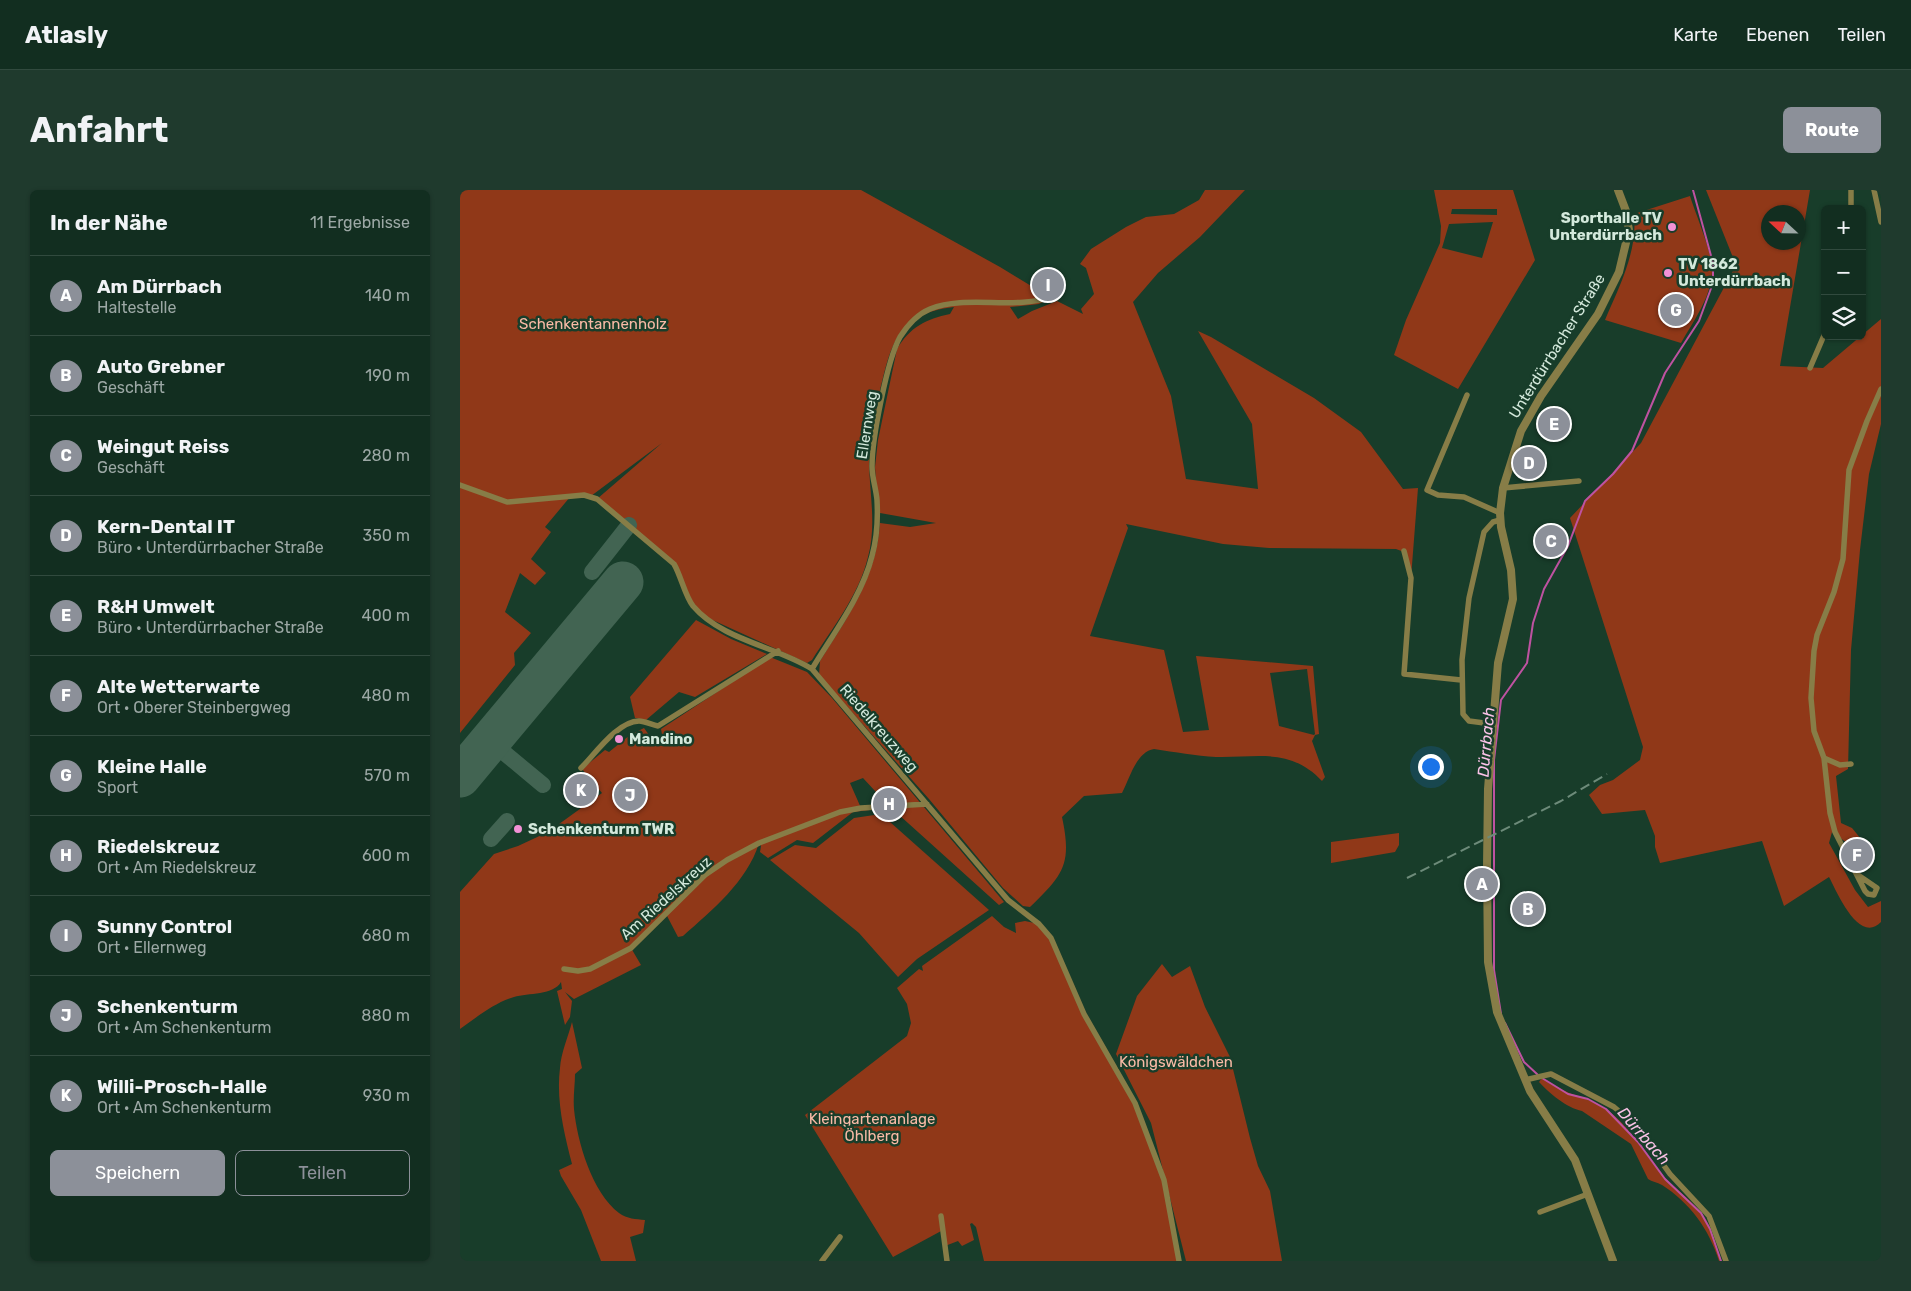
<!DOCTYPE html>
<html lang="de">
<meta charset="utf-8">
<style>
body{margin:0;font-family:Rubik,sans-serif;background:#1f3a2d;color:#f1f3f6}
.controls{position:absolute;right:15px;top:15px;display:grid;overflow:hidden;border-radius:8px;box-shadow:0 1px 4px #0004}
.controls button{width:45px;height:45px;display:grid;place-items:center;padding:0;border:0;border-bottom:1px solid #314a3e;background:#122e20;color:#f1f3f6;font:25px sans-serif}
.compass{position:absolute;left:1301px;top:15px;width:45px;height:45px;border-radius:50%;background:#122e20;box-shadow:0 1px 4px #0004;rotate:292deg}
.you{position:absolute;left:970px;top:576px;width:18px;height:18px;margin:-12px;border:4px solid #fff;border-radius:50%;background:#1a73e8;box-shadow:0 0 0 8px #1a73e833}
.badge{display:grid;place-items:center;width:32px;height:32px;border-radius:50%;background:#8c9099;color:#fff;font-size:16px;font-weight:700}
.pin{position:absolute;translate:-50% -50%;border:2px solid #fff;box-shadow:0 1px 5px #0006}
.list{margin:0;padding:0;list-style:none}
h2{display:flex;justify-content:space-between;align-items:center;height:65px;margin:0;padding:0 20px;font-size:21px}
h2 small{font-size:16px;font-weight:400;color:#9ca8a5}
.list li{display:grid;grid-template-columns:32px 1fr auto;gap:15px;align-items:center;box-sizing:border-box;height:80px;padding:0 20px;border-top:1px solid #314a3e}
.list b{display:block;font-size:19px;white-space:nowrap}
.list p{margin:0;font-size:16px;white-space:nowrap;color:#9ca8a5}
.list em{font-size:16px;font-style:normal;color:#9ca8a5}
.actions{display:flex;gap:10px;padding:15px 20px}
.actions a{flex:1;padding:11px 0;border:1px solid #8c9099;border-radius:8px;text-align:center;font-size:18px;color:#8c9099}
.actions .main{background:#8c9099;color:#fff}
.icon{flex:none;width:28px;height:28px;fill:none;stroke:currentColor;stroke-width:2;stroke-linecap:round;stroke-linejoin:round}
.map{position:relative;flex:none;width:1421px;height:1071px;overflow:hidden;border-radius:8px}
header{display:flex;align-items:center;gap:30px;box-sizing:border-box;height:70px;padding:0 25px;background:#122e20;border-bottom:1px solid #314a3e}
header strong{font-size:24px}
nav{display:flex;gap:28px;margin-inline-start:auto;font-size:18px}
.intro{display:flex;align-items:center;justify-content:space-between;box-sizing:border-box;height:120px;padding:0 30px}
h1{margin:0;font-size:35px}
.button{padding:12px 22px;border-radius:8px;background:#8c9099;color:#fff;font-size:18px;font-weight:700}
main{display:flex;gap:30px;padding:0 30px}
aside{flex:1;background:#122e20;border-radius:8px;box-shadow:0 1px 4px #0004}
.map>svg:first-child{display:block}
.green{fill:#903818;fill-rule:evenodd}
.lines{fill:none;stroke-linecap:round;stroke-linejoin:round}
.stream{stroke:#be52a1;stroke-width:2}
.taxiway{stroke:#426452;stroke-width:16}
.runway{stroke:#426452;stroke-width:41}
.minor{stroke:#877d47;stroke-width:5.5}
.tertiary{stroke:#877d47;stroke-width:8}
.rail{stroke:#6d8b7a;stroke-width:2;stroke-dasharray:10 5;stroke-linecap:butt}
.poi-dot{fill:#f391d6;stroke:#183d2a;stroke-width:2}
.labels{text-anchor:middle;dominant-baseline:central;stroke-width:5;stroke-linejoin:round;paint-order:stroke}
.poi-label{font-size:15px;font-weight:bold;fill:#d4e9dc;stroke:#183d2a;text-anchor:start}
.park-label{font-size:15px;fill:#f9baa6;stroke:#183d2a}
.street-label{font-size:15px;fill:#d4e9dc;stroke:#183d2a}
.water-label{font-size:16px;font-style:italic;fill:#fac2e7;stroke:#183d2a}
</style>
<header>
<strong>Atlasly</strong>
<nav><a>Karte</a><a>Ebenen</a><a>Teilen</a></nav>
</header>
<div class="intro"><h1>Anfahrt</h1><a class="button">Route</a></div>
<main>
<aside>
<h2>In der Nähe<small>11 Ergebnisse</small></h2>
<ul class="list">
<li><span class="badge">A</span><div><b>Am Dürrbach</b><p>Haltestelle</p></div><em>140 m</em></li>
<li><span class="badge">B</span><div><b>Auto Grebner</b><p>Geschäft</p></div><em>190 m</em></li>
<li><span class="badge">C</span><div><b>Weingut Reiss</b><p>Geschäft</p></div><em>280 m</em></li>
<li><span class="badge">D</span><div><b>Kern-Dental IT</b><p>Büro · Unterdürrbacher Straße</p></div><em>350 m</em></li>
<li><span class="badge">E</span><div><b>R&amp;H Umwelt</b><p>Büro · Unterdürrbacher Straße</p></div><em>400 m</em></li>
<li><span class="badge">F</span><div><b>Alte Wetterwarte</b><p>Ort · Oberer Steinbergweg</p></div><em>480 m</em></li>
<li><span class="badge">G</span><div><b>Kleine Halle</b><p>Sport</p></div><em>570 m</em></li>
<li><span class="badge">H</span><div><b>Riedelskreuz</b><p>Ort · Am Riedelskreuz</p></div><em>600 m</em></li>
<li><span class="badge">I</span><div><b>Sunny Control</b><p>Ort · Ellernweg</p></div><em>680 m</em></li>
<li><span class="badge">J</span><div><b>Schenkenturm</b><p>Ort · Am Schenkenturm</p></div><em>880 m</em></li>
<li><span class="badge">K</span><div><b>Willi-Prosch-Halle</b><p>Ort · Am Schenkenturm</p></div><em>930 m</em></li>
</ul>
<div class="actions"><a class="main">Speichern</a><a>Teilen</a></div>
</aside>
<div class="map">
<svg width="1421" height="1071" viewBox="0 0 1421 1071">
<rect width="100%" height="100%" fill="#183d2a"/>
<path class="green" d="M0 0H401L540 77 591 108 579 114 550 117 558 129 572 121 597 111 623 124 621 119 634 104 626 78 620 74 631 59 666 37 686 27 714 24 739 10 745 0H785L740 47 698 83 673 112 711 206 726 289 798 299 792 234 738 141 751 147 854 208 901 242 943 299 958 298 951 388 944 362 936 359 809 358 763 354 666 334 668 338 630 446 704 460 723 542 749 540 736 466 853 476 859 544 855 545 852 551 865 587 862 591C830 557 797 568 756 567 736 566 715 562 694 559 676 562 670 588 662 603L624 606 602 627C612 674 604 684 570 717L563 716 543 698 469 609 359 485 360 471C389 425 416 388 420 333L450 337 476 333 420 323 418 320 415 277 418 250 437 159C450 137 466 129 490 124L494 117C435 124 431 156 419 205 415 226 409 248 409 269 409 302 417 334 408 367 399 405 373 437 352 470L347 473 246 427 231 414 214 374 137 309 202 253 131 306 110 307 85 337 91 342 71 369 86 383 75 395 60 383 45 422 71 443 54 463 55 475 0 543ZM847 479 855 544 854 545 819 536 810 483Z
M974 0H1053L1075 70 998 199 934 165 946 130 980 53 981 36ZM992 19H1037V25L991 24ZM1033 32 1022 68 982 58 989 34Z
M1246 0H1350L1320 176 1363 178 1421 129V234L1409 284 1400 360 1391 460 1388 579 1376 586 1381 633 1392 638 1401 649 1387 653 1372 642 1369 653 1395 700 1408 717 1421 711V732C1399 755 1377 702 1369 687L1324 716 1302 651 1200 673 1195 657V646L1185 620 1142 624 1129 605 1140 595 1153 590 1180 570 1183 557 1110 328 1181 253 1276 75ZM1308 22H1338V52H1308Z
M1230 6C1235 22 1252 63 1252 77 1253 105 1234 130 1221 153L1145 130C1159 97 1178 61 1174 24Z
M236 430 271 449 307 464 235 507 219 502 186 530 175 528 170 507Z
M310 467 347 482 372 508 544 712 539 715 428 615 403 588 390 593 401 618 410 620 393 622 353 653 337 650 308 668 300 662 301 656 299 653C287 692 252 720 223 746L218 747 206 724 171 758 181 775 114 809 105 802 112 811 110 827 105 835 97 801 102 799 101 792C94 805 68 803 54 807 34 813 17 827 0 839V702L34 664 58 656 88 642 142 603 122 579 145 560 149 562 170 545 184 538 197 556 203 550 201 539Z
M421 624 529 720 457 769 438 787 399 743 310 670 335 655 356 658 394 628Z
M939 643V655L935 662 871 673V652Z
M532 726 544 737 556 743 555 733 565 731 579 734 591 748 624 824 675 913 704 990 719 1071H524L516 1037 512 1033 510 1034 514 1050 502 1056 498 1051 485 1056 483 1040 433 1067 345 925 447 846 451 833 447 814 437 798 459 779 463 781 462 776Z
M702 774 712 787 730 776 745 817 770 867 790 948 798 976 810 1001 822 1071H726L691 933 656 864 677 806Z
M112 832 122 878 115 884C115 895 113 907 114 919 117 951 132 1003 159 1023 167 1029 176 1029 185 1030L183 1043 170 1047 176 1071H141L121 1020 101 986 99 980 112 974C104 943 96 910 100 878 101 863 108 847 112 832Z
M1082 888C1102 904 1123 905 1144 918 1171 935 1185 967 1207 990 1218 1001 1233 1012 1242 1025 1251 1039 1256 1055 1261 1071H1259C1249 1039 1230 1013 1202 995 1197 992 1192 992 1188 989L1171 954 1122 921C1107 918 1089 903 1079 892Z"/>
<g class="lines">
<path class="stream" d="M1041 824 1034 780V570L1041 510 1067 473 1073 433 1084 399 1108 356 1125 311 1153 284 1172 261 1205 183 1239 131 1253 93V73L1233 0
M1045 833 1064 872 1078 885
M1082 888 1108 904 1128 909 1146 919 1178 952 1205 989 1241 1023 1250 1039 1261 1071"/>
<path class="taxiway" d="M132 382 169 335
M138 406 146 413
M30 551 83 595
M31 649 47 631"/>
<path class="runway" d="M0 587 163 392"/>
<path class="minor" d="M1391 0V19
M1414 0 1421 32
M1350 178 1365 143
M1007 205 967 300 978 305 1004 307 1040 323
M0 295 47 312 124 305 137 309 214 374C221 386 225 406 233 416 262 450 315 456 352 479L548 710 579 734 591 748 624 824 675 913 704 990 719 1071
M1043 298 1119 291
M944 361 951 388 944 484 1001 490
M352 479C373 444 402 406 412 366 417 348 418 328 417 310 416 298 412 288 412 276 412 249 427 170 440 147 447 136 458 124 470 119 508 104 554 121 594 106
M1032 534 1009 531 1003 524 1002 470 1009 408 1024 342 1033 332 1040 330
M1364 568 1380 575 1391 574
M121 578C135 564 158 531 179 531 185 531 192 535 198 536L318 461
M1398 685 1417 698 1414 705 1408 704 1405 701 1375 642 1370 623 1364 568 1354 541 1351 508 1354 461 1357 445 1374 402 1383 369 1389 280 1407 231 1421 199
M104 779 118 781 130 779 171 758 245 685 267 670 299 653 380 622 401 618 467 614
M1065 890 1091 884 1154 917 1174 934 1210 984 1249 1026 1266 1071
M1080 1022 1128 1004
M481 1026 487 1071
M362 1071 380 1047"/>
<path class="tertiary" d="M1153 1071 1115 970 1070 901 1037 822 1028 772 1027 676 1028 599 1038 473 1053 409 1051 380 1041 337 1040 323 1043 298 1061 241 1081 206 1138 124 1159 82 1169 40 1166 21 1158 0"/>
<path class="rail" d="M947 688 1101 611 1147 584"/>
</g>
<g class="poi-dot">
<circle cx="1212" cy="37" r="5"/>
<circle cx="1208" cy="83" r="5"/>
<circle cx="159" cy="549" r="5"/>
<circle cx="58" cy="639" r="5"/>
</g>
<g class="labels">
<g class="poi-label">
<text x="1202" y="28" text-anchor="end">Sporthalle TV<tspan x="1202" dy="17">Unterdürrbach</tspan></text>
<text x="1218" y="74">TV 1862<tspan x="1218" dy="17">Unterdürrbach</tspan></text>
<text x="169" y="549">Mandino</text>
<text x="68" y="639">Schenkenturm TWR</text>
</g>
<g class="park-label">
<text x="133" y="134">Schenkentannenholz</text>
<text x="716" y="872">Königswäldchen</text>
<text x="412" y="929">Kleingartenanlage<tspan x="412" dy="17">Öhlberg</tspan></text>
</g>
<g class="street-label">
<text transform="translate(1097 156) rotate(-58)">Unterdürrbacher Straße</text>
<text transform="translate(407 235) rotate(-81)">Ellernweg</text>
<text transform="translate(419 538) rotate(49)">Riedelkreuzweg</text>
<text transform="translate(206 708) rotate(-42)">Am Riedelskreuz</text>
</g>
<g class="water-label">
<text transform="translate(1026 552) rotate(-85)">Dürrbach</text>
<text transform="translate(1184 946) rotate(49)">Dürrbach</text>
</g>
</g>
</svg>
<div class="controls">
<button>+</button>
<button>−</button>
<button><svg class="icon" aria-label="layers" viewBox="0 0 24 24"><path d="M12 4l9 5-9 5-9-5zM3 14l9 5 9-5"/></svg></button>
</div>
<svg class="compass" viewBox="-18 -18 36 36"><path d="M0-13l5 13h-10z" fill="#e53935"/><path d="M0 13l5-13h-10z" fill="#9ca8a5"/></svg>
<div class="you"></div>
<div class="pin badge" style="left:1022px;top:694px">A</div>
<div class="pin badge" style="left:1068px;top:719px">B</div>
<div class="pin badge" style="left:1091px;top:351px">C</div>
<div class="pin badge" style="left:1069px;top:273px">D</div>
<div class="pin badge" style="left:1094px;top:234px">E</div>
<div class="pin badge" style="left:1397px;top:665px">F</div>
<div class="pin badge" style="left:1216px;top:120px">G</div>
<div class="pin badge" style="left:429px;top:614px">H</div>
<div class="pin badge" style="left:588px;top:95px">I</div>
<div class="pin badge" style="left:170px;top:605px">J</div>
<div class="pin badge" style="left:121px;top:600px">K</div>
</div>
</main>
